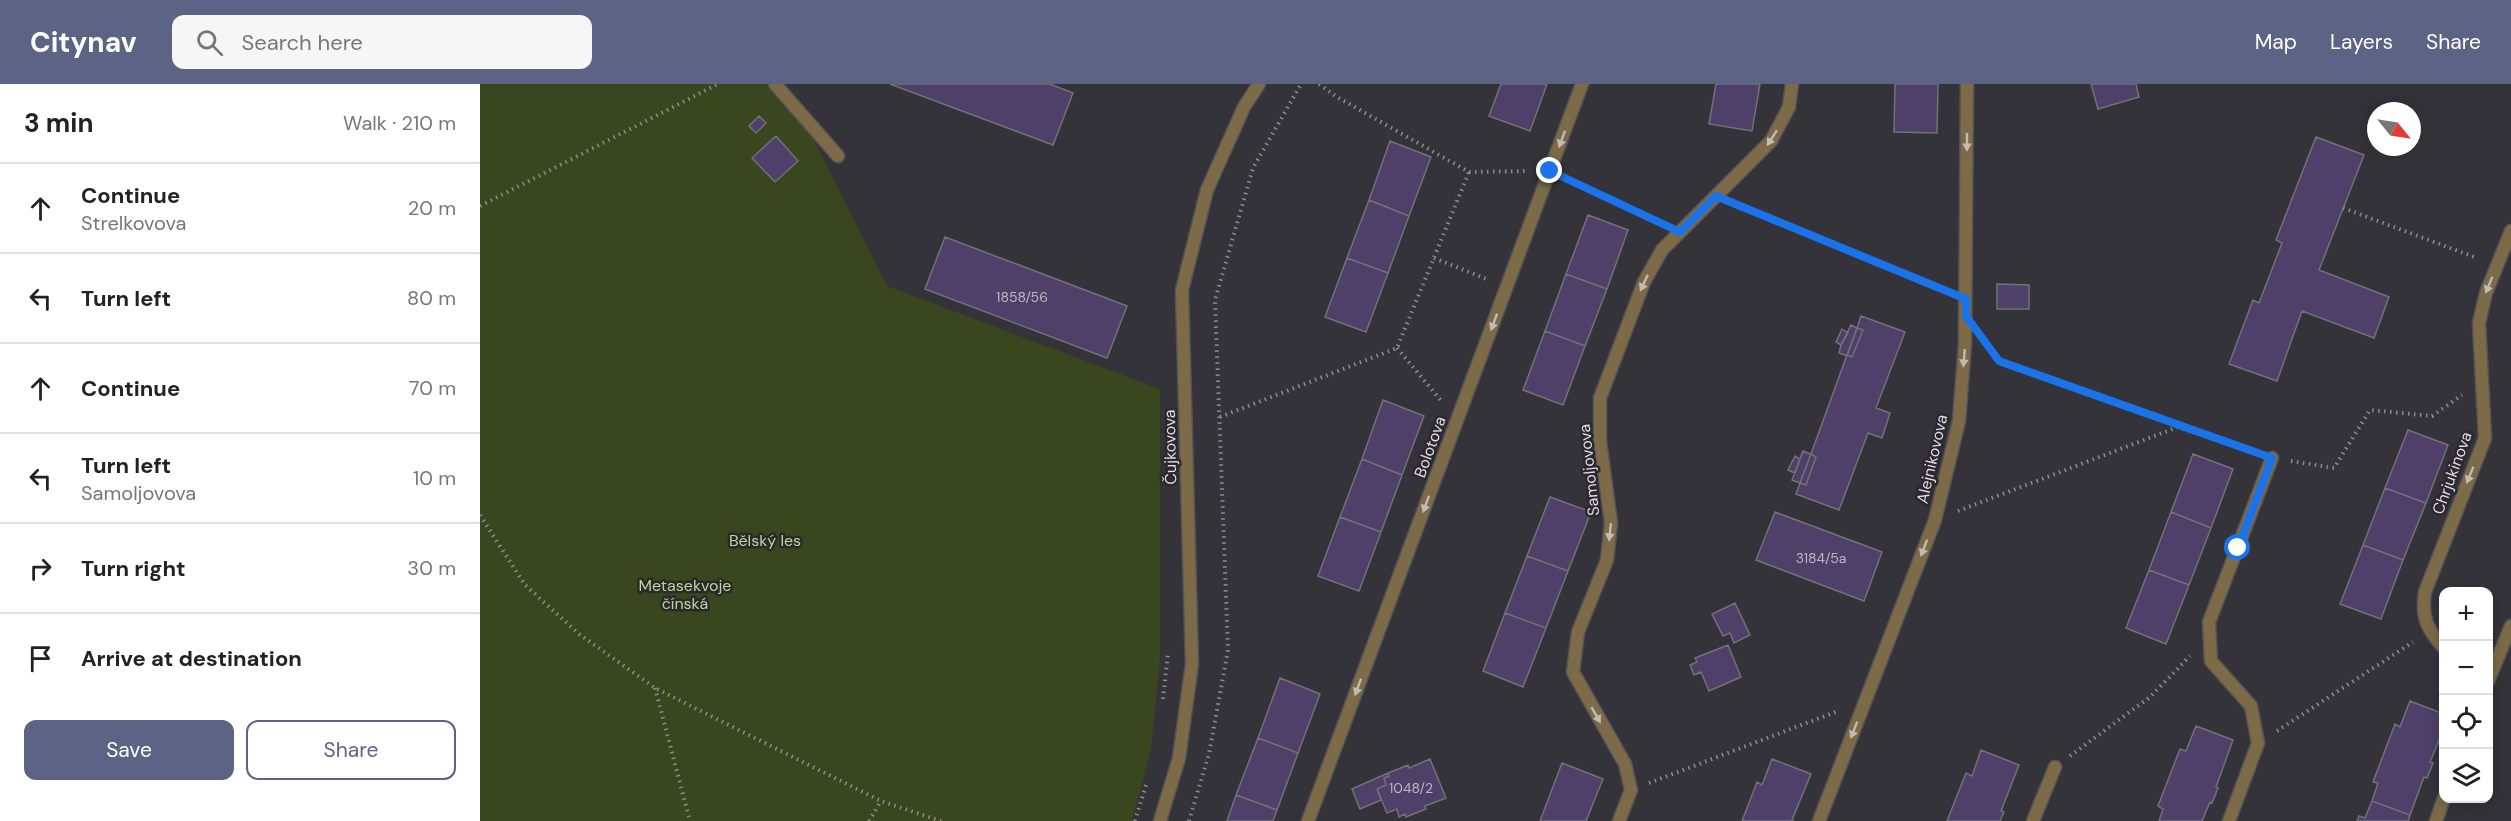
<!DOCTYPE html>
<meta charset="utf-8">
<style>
body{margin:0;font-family:"DM Sans",sans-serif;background:#f6f6f6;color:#222}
.controls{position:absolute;right:18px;bottom:18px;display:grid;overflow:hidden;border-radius:12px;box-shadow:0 3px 15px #0003}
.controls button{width:54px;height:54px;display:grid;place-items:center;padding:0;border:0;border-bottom:2px solid #e0e0e0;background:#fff;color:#222;font:30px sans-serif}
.compass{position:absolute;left:1887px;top:18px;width:54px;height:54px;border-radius:50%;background:#fff;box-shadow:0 3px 15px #0003;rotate:120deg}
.stop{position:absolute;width:18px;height:18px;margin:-14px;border:4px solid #1a73e8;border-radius:50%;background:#fff}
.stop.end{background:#1a73e8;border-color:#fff;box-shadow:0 2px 6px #0008}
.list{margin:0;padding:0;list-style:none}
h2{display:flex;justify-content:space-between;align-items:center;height:78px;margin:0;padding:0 24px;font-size:26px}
h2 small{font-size:20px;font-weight:400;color:#767676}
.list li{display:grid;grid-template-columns:39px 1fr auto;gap:18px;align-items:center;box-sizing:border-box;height:90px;padding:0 24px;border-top:2px solid #e0e0e0}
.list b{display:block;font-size:22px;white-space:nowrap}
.list p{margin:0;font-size:20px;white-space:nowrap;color:#767676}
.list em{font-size:20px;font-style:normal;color:#767676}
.actions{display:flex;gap:12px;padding:18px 24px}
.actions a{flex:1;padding:14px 0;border:2px solid #5c6385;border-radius:12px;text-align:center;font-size:21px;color:#5c6385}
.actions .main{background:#5c6385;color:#fff}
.icon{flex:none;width:33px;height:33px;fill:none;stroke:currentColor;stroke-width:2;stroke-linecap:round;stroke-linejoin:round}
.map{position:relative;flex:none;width:2031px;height:737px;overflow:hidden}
header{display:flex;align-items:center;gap:36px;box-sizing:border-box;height:84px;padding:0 30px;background:#5c6385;color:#fff}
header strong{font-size:28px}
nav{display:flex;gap:33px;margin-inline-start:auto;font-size:21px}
.search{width:420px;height:54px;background:#f6f6f6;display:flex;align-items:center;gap:15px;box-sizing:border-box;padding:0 21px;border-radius:12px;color:#767676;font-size:22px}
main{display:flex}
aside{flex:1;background:#fff}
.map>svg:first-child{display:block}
.green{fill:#39461e}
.building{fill:#4e4069;stroke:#737178;stroke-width:1.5}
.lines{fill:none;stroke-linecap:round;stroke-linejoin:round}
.lane-casing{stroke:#545258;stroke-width:15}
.street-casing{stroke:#545258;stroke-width:15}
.path{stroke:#8d8c91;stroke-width:4;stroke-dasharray:1.5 4.5;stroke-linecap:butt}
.lane{stroke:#7c6b46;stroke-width:12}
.street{stroke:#7c6b46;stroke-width:12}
.oneway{fill:#c1bcb3}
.route{stroke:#1a73e8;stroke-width:8}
.labels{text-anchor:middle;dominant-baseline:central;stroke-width:5;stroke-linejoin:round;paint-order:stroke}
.number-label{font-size:14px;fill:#bbb6c4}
.street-label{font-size:16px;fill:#dfdee2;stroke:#2b292f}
.park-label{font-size:16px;fill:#bdd890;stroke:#2b292f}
</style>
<header>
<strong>Citynav</strong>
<div class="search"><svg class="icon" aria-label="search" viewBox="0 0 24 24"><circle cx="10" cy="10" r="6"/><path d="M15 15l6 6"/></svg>Search here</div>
<nav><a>Map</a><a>Layers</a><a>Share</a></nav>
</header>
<main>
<aside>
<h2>3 min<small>Walk · 210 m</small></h2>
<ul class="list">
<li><svg class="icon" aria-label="ahead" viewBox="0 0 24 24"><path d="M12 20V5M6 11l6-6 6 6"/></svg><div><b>Continue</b><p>Strelkovova</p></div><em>20 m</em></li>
<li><svg class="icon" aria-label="left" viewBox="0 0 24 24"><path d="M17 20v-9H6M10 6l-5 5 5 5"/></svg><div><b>Turn left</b></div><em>80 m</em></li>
<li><svg class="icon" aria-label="ahead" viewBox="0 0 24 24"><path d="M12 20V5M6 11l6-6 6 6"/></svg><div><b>Continue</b></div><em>70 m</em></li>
<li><svg class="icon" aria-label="left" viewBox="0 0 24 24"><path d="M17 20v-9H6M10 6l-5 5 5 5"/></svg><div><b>Turn left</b><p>Samoljovova</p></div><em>10 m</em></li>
<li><svg class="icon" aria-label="right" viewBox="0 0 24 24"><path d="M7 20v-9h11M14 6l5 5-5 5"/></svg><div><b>Turn right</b></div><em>30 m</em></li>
<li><svg class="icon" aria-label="arrive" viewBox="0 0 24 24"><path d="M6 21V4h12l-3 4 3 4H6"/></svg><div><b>Arrive at destination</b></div></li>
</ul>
<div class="actions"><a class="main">Save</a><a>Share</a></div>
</aside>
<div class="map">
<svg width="2031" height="737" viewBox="0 0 2031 737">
<rect width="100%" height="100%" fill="#35333a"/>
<path class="green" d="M0 0H306L407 202 680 305V576L671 665 652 737H0Z"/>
<path class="building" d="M410 0H570L593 9 573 61Z
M1021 0H1067L1050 47 1009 32Z
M1236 0H1280L1272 47 1229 40Z
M1415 0H1458L1457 49 1414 48Z
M1611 0H1656L1659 13 1618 25Z
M279 32 286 39 276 49 269 42Z
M296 52 318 77 295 98 272 74Z
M1836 53 1884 71 1839 186 1909 213 1894 254 1822 227 1797 297 1749 280 1773 216 1779 219 1802 159 1796 156Z
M910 57 951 73 929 132 889 116Z
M889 116 929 132 908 189 867 174Z
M1108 131 1148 146 1127 205 1086 190Z
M465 153 647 222 627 274 445 205Z
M867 174 908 189 886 248 845 233Z
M1086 190 1127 205 1105 262 1065 247Z
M1517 200 1549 201V225H1517Z
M1381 232 1425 248 1396 324 1410 329 1402 354 1388 349 1359 426 1316 410 1320 399 1326 401 1336 373 1331 370 1367 271 1372 273 1383 246 1377 244Z
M1371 241 1377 244 1367 272 1359 269 1361 261Z
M1377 244 1383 246 1372 273 1367 271Z
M1362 245 1368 249 1361 261 1356 258Z
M1065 247 1105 262 1083 321 1043 306Z
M903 316 944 332 922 391 882 375Z
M1928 346 1968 361 1946 419 1905 404Z
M1323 367 1331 370 1320 399 1312 396Z
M1331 370 1336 373 1326 401 1320 399Z
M1713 370 1753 385 1731 444 1691 428Z
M1315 372 1320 375 1315 389 1308 386Z
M882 375 922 391 901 448 860 433Z
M1905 404 1946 419 1923 476 1883 461Z
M1070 413 1111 428 1088 487 1047 472Z
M1295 428 1402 468 1384 517 1276 476Z
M1691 428 1731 444 1709 501 1669 486Z
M860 433 901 448 879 507 838 492Z
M1883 461 1923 476 1901 535 1860 520Z
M1047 472 1088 487 1066 544 1025 529Z
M1669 486 1709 501 1686 560 1646 544Z
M1255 519 1270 551 1254 559 1250 549 1243 552 1232 530Z
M1025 529 1066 544 1043 603 1003 587Z
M1248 561 1261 593 1229 607 1221 588 1214 591 1210 581 1217 578 1215 574Z
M800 594 840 610 818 669 778 654Z
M1930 617 1964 630V644L1950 678 1953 679 1947 694 1944 693 1930 731 1892 717 1898 699 1893 698 1915 640 1920 643Z
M1716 642 1753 656 1736 703 1738 704 1732 719 1730 718 1722 737H1679L1683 725 1678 722 1700 665 1706 667Z
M778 654 818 669 797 726 756 711Z
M1501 666 1539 681 1521 727 1524 728 1520 737H1467L1486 689 1492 692Z
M950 675 966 714 945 722 946 725 926 733 925 730 919 733 917 725 907 729 897 705 906 701 904 694 909 692 908 689 928 681 929 684Z
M1292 675 1331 690 1312 736 1314 737H1262L1277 698 1282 701Z
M1082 679 1123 695 1106 737H1060Z
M908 689 909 692 904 694 906 701 897 705 901 716 880 725 872 705Z
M756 711 797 726 793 737H747Z
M1892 717 1930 731 1928 737H1877L1879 732 1885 734Z"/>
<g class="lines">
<defs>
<path id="lane" d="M295 0 358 72"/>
<path id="street" d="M1964 564C1947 546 1941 532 1945 508L2005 354 1999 239 2006 209 2031 147
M2008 597 2031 542
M680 737 699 674 712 580 702 206 727 106 764 23 779 0
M828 737 1102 0
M1139 737 1151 706 1145 680 1093 588 1098 548 1127 476 1131 439 1120 357V314L1164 198 1182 166 1291 57 1309 23 1312 0
M1339 737 1455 436 1479 337 1485 259 1487 0
M1553 737 1575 683
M1749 737 1778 659 1771 622 1731 577 1729 538 1792 374
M1956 737 1964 714"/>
</defs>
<use href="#lane" class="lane-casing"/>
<use href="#street" class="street-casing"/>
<path class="path" d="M839 0 857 13 989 88 1049 87
M1087 95 1181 139
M1256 121 1466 207
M0 122 238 0
M1863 124 1997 174
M954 174 1009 196
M1506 259 1519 277 1697 342
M917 264 963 319
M740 333 917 264 989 88
M1811 377 1854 384 1890 326 1952 332 1982 311
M1478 427 1698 343 1772 367
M0 431 45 501 99 550 175 604 401 717 461 737
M175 604 210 737
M683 615 688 569
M1797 647 1933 558
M1590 672 1670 613 1710 572
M1169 699 1358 627
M389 737 401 717
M655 737 666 701
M709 737 729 670 748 566 735 216 773 84 821 0"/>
<use href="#lane" class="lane"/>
<use href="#street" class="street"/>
</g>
<defs><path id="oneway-solid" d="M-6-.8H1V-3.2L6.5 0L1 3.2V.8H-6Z" transform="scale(1.5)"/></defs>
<g class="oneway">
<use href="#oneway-solid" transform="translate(1292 54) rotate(123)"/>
<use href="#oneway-solid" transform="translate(1082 55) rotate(110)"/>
<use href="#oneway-solid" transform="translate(1487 58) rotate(90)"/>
<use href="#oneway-solid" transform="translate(1164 199) rotate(115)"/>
<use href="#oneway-solid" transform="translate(2009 201) rotate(112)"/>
<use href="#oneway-solid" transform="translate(1014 238) rotate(110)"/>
<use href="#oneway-solid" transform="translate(1484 274) rotate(95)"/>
<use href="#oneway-solid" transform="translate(1990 391) rotate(112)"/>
<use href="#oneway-solid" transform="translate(946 420) rotate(110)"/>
<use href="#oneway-solid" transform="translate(1130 448) rotate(96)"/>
<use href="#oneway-solid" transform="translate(1444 464) rotate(111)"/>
<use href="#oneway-solid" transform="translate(878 603) rotate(110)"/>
<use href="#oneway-solid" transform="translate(1116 631) rotate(60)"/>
<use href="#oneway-solid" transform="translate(1374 646) rotate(111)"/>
</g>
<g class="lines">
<path class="route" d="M1070 87 1200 148 1236 112 1486 215V232L1519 277 1792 374 1758 464"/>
</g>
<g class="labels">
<g class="number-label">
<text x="542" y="213">1858/56</text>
<text x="1341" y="474">3184/5a</text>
<text x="931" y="704">1048/2</text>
</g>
<g class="street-label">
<text transform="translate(690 363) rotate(-91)">Čujkovova</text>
<text transform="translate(950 363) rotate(-70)">Bolotova</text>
<text transform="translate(1452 375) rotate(-77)">Alejnikovova</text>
<text transform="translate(1109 386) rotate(-96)">Samoljovova</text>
<text transform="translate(1972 389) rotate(-70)">Chrjukinova</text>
</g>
<g class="park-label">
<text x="285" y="456">Bělský les</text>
<text x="205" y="501">Metasekvoje<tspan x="205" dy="18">čínská</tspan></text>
</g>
</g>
</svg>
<div class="controls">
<button>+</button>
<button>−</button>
<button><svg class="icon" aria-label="locate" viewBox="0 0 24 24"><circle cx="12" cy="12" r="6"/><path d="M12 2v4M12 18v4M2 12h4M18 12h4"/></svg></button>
<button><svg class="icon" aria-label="layers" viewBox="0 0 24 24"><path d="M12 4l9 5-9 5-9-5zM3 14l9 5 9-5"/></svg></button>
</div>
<svg class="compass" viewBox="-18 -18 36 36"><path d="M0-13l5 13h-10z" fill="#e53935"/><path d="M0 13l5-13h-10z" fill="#767676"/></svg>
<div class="stop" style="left:1758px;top:464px"></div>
<div class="stop end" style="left:1070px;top:87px"></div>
</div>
</main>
